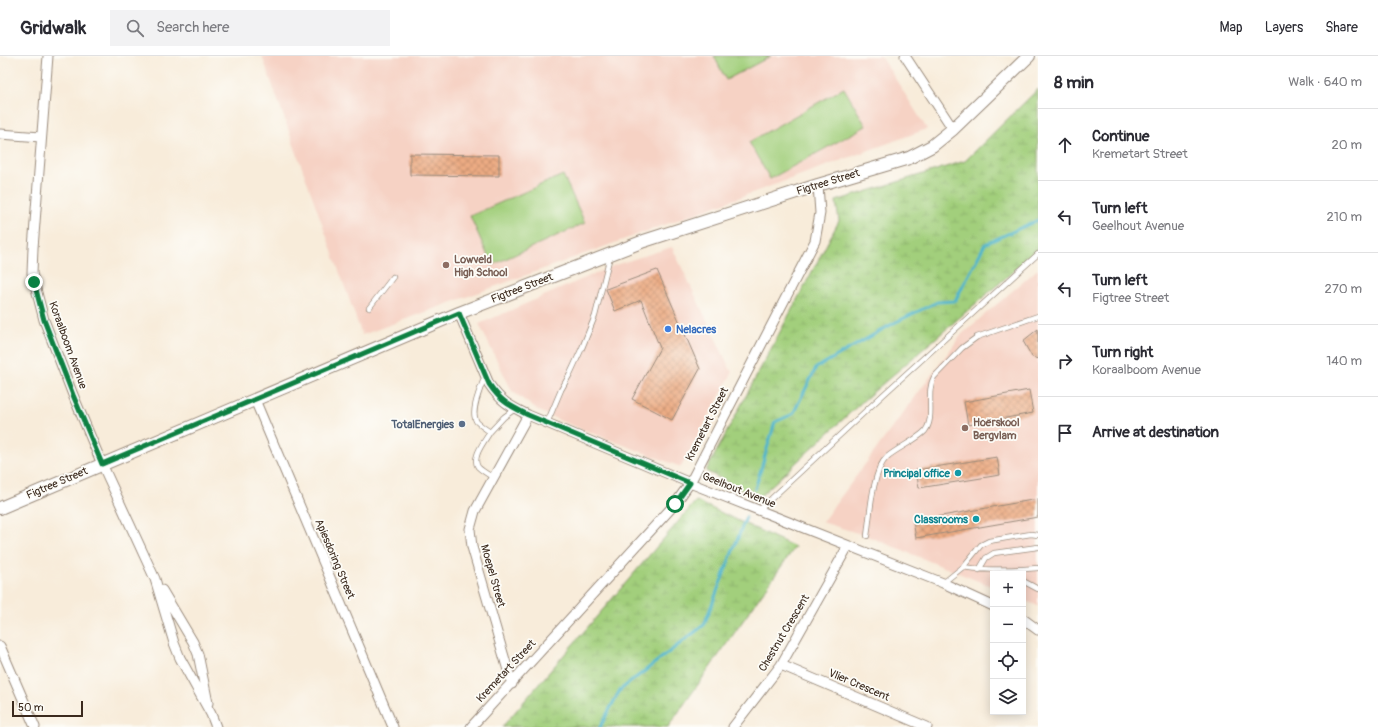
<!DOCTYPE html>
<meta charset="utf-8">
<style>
body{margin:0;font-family:Pangolin,sans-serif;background:#f2f2f3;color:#2b2b33}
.controls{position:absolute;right:12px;bottom:12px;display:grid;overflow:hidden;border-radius:0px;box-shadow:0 2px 10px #0003}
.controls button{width:36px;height:36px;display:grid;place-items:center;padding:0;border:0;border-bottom:1px solid #e1e1e2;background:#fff;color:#2b2b33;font:20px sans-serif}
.scale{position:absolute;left:12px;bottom:10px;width:71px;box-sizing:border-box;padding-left:4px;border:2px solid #3b2a1e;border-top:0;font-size:11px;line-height:14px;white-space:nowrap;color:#3b2a1e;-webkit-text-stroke:3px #fdfcf7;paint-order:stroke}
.stop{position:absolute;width:12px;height:12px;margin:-9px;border:3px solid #0b8043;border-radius:50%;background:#fff}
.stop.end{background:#0b8043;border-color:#fff;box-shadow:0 1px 4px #0008}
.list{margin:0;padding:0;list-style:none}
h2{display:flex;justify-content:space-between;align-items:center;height:52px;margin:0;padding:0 16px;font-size:17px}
h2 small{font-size:13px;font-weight:400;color:#7c7c81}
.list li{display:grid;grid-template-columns:26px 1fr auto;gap:12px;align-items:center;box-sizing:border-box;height:72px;padding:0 16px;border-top:1px solid #e1e1e2}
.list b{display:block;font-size:15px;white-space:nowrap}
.list p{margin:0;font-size:13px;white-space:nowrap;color:#7c7c81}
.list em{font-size:13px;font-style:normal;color:#7c7c81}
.icon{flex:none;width:22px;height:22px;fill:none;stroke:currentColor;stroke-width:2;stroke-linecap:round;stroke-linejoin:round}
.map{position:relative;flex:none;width:1038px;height:671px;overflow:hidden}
header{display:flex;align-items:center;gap:24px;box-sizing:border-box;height:56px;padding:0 20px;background:#fff;border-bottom:1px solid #e1e1e2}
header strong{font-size:19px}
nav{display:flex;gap:22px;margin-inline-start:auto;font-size:14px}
.search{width:280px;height:36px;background:#f2f2f3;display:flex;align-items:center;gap:10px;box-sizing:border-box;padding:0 14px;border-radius:0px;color:#7c7c81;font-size:15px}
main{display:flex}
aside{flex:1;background:#fff}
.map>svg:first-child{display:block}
.built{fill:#f6d2c4}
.green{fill:#a2cf7c;stroke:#6e7c4d}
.wetland{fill:url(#wetland-marsh);stroke:#6e7c4d}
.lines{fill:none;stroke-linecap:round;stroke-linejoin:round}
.stream{stroke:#4fb5cd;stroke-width:3}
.building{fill:url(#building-cross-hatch)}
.lane-casing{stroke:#9a8b7c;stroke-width:6}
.street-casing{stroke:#9a8b7c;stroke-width:11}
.secondary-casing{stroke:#9a8b7c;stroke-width:14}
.lane{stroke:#fff;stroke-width:4.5}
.street{stroke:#fff;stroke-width:9}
.secondary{stroke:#fff;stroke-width:12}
.route{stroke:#0b8043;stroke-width:5}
.education-dot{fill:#8d6e63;stroke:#fdfcf7;stroke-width:1.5}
.shop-dot{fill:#3f7fe0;stroke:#fdfcf7;stroke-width:1.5}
.service-dot{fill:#5c6f8a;stroke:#fdfcf7;stroke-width:1.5}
.culture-dot{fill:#0f9aa8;stroke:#fdfcf7;stroke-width:1.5}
.labels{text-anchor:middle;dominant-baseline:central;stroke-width:3.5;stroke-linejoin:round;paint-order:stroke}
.street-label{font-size:11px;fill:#3b2a1e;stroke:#fdfcf7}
.education-label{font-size:11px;font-weight:bold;fill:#785e54;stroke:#fdfcf7;text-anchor:start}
.shop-label{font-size:11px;font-weight:bold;fill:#366cbe;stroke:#fdfcf7;text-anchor:start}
.service-label{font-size:11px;font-weight:bold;fill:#4e5e75;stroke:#fdfcf7;text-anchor:end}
.culture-label{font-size:11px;font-weight:bold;fill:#0d838f;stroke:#fdfcf7;text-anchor:end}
</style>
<header>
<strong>Gridwalk</strong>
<div class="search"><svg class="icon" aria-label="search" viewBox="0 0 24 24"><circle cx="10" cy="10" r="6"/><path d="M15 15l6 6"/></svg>Search here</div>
<nav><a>Map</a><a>Layers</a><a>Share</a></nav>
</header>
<main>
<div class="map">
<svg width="1038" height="671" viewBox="0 0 1038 671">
<defs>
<pattern id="wetland-marsh" width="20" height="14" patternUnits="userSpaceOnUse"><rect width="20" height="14" fill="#a2cf7c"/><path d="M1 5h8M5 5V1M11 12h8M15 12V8" fill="none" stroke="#8cb26b"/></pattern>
<pattern id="building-cross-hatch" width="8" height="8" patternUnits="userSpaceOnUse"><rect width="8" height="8" fill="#ecab83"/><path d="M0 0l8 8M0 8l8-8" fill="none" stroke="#c08b6b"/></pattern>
</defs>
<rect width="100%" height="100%" fill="#fdfcf7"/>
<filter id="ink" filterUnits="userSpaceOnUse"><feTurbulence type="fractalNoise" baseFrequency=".025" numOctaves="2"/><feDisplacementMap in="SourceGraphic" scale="8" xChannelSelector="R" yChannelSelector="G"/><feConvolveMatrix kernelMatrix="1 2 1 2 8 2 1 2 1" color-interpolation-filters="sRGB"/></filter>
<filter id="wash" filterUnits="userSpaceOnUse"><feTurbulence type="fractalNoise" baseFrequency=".012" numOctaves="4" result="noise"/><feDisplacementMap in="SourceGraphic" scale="16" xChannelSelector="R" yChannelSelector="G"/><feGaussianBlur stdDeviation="0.9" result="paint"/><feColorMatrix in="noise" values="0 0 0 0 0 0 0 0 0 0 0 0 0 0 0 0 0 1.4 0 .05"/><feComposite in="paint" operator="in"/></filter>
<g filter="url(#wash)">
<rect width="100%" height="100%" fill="#f8ecda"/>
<path class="built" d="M262 0H881L927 73 362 279Z
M672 191 732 317 681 411 561 365 537 354 512 335 479 268 615 209Z
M1038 213V550L1023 544V518H993V531L867 480 822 466 962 278Z"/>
<path class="green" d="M714 0H771L726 24Z
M844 32 866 70 770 123 749 86Z
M563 119 585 167 492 209 470 160Z"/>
<path class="wetland" d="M1038 33V194L864 344 758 442 706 415 839 165 836 145 965 105Z
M696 445 795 491 668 671H502Z"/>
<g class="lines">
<path class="stream" d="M755 433 775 366 793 358 816 312 894 267 937 246 955 245 985 188 1038 164
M600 671 620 634 704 569 746 461"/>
</g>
<g id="blocks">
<path class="building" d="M410 98 499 99V120L410 119Z
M657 214 700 313 672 364 632 343 660 292 641 244 615 255 606 233Z
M1038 273V303L1032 301 1023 285Z
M1029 334 1033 357 968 369 964 346Z
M997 401 1000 419 919 432 916 414Z
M1038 443V461L916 482 913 465Z"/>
</g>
</g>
<g filter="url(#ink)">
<use href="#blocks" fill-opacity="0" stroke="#9a8b7c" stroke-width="1"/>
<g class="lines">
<defs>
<path id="lane" d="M369 252 393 221
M485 320C481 331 469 357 477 366 481 370 486 373 490 376L504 361 515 353
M547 367 561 334 570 318 582 292 595 260 610 200
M490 376C485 385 471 401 478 411 482 415 489 419 494 422
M758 455 884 338 1038 198
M867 480C870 460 872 415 887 401 896 393 918 383 925 375 936 361 925 337 934 321L962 292 977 281 1038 260
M963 511C988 515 1013 514 1038 512
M979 514 986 502 994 497 1038 491
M1023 525 1038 533
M943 527 963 511 981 489 989 485 1031 478 1038 479"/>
<path id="street" d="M48 0 33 192 32 217 44 264 73 339 102 408 155 523 174 587 180 602 211 658 216 671
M905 0 953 73
M0 78 41 81
M459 257 489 328C501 346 510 350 528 359L690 427 943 527 993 550
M255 344 393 671
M162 534 193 586 198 598 208 647
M1023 563 1038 574
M0 590 35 671
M781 609 927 671
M512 628 472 491 470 473 475 455 528 359
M471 671 675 448 690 427 815 185 820 157 818 129
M733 671 781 609 848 490"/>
<path id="secondary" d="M0 452 459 257 549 222 644 185 818 129 909 102 932 90 953 73 1029 0"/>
</defs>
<use href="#lane" class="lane-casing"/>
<use href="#street" class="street-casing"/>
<use href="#secondary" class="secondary-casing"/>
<use href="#lane" class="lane"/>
<use href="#street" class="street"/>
<use href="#secondary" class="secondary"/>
</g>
</g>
<g class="lines" filter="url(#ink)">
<path class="route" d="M34 226 44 264 73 339 102 408 459 257 489 328C501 346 510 350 528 359L690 427 675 448"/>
</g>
<g class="education-dot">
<circle cx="446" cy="209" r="4"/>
<circle cx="965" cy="372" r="4"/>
</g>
<circle class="shop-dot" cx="668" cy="273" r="4"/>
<circle class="service-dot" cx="462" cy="368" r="4"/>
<g class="culture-dot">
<circle cx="958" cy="417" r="4"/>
<circle cx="976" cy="463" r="4"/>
</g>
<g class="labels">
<g class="street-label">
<text transform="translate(828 126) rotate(-17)">Figtree Street</text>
<text transform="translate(522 232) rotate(-21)">Figtree Street</text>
<text transform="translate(68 289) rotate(70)">Koraalboom Avenue</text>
<text transform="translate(707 368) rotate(-63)">Kremetart Street</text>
<text transform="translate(57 427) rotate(-23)">Figtree Street</text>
<text transform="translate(739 434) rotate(22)">Geelhout Avenue</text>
<text transform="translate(335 503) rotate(67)">Apiesdoring Street</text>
<text transform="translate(493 520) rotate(74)">Moepel Street</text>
<text transform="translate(784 577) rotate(-59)">Chestnut Crescent</text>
<text transform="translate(506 615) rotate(-47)">Kremetart Street</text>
<text transform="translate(859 629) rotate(23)">Vlier Crescent</text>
</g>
<g class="education-label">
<text x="454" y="203">Lowveld<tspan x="454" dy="13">High School</tspan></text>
<text x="973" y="366">Hoërskool<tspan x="973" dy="13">Bergvlam</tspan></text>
</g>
<g class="shop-label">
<text x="676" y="273">Nelacres</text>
</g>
<g class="service-label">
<text x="454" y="368">TotalEnergies</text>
</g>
<g class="culture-label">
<text x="950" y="417">Principal office</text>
<text x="968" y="463">Classrooms</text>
</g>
</g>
</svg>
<div class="controls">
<button>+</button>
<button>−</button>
<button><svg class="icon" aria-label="locate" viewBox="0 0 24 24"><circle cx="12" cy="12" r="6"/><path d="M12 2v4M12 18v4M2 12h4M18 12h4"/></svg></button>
<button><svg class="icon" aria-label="layers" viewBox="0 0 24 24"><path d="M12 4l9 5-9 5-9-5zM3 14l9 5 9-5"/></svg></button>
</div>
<div class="scale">50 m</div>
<div class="stop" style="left:675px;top:448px"></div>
<div class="stop end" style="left:34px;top:226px"></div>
</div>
<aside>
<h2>8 min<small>Walk · 640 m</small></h2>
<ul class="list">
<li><svg class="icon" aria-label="ahead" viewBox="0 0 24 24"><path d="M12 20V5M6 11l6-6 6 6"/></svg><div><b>Continue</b><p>Kremetart Street</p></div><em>20 m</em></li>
<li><svg class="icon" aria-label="left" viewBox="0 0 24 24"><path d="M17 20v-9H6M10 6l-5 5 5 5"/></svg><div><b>Turn left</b><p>Geelhout Avenue</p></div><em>210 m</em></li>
<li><svg class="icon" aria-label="left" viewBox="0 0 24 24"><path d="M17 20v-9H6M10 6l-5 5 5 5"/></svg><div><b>Turn left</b><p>Figtree Street</p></div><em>270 m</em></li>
<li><svg class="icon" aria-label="right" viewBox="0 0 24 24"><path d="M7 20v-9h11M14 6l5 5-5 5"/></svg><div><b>Turn right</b><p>Koraalboom Avenue</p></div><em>140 m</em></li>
<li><svg class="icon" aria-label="arrive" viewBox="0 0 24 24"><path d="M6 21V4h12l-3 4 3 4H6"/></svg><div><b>Arrive at destination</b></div></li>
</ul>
</aside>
</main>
